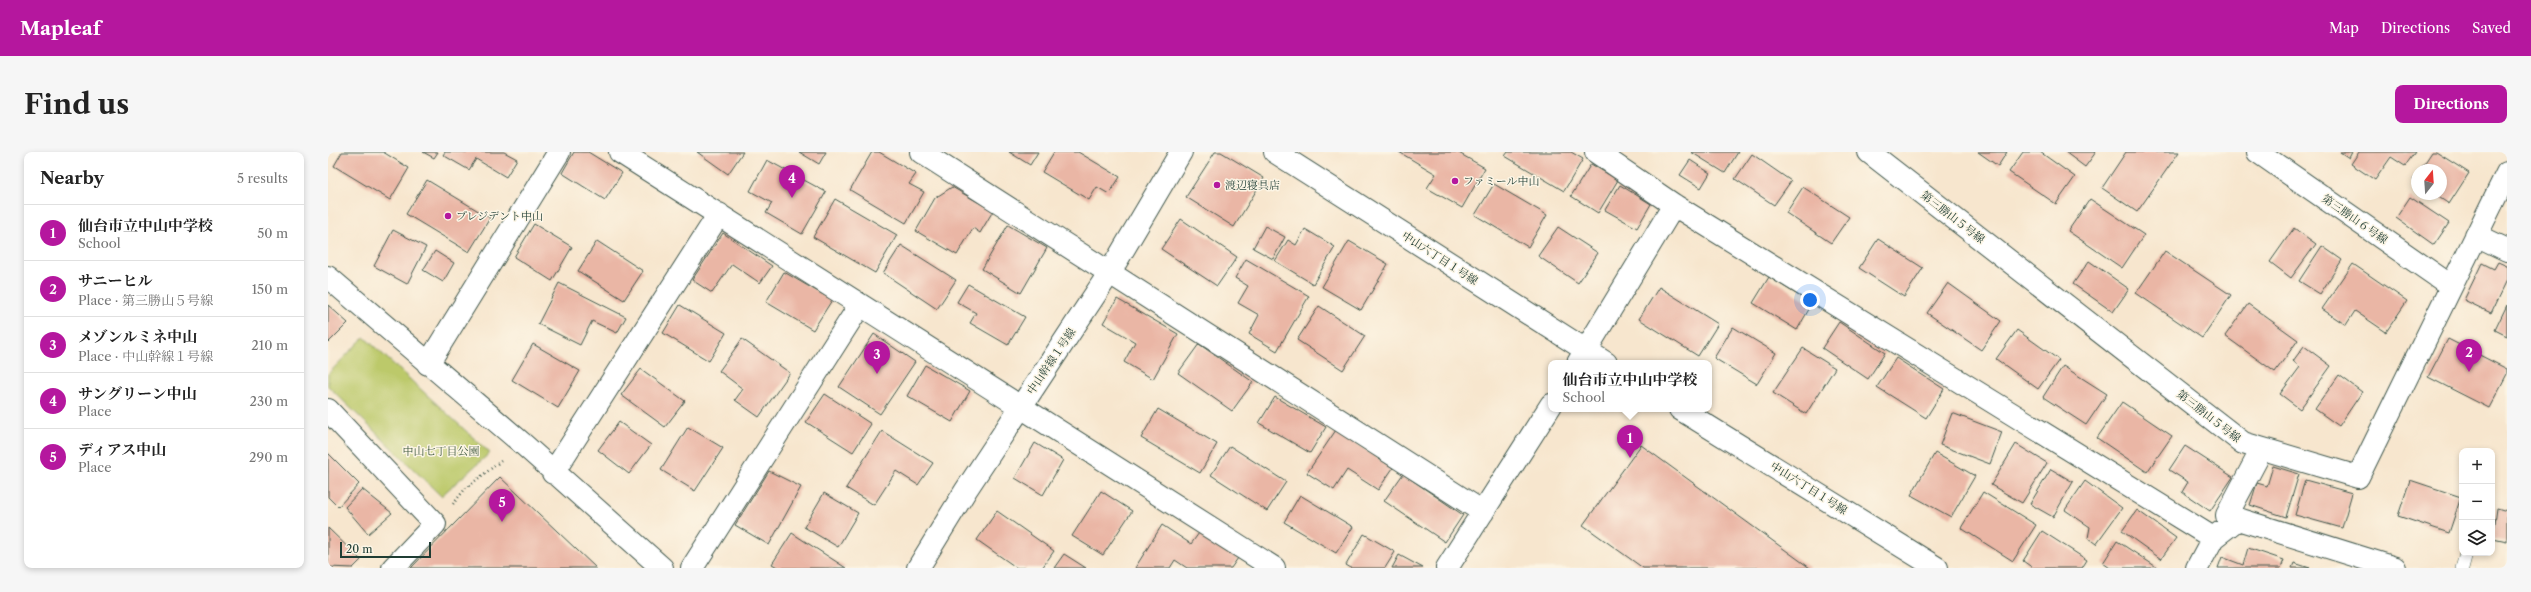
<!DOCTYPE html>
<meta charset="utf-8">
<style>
body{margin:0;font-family:"Libre Caslon Text","Noto Serif JP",serif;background:#f6f6f6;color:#222}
.controls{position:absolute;right:12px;bottom:12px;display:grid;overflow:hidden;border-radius:8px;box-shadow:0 2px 6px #0003}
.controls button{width:36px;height:36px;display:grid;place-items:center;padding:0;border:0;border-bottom:1px solid #e0e0e0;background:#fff;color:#222;font:20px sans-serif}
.compass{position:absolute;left:2083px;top:12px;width:36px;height:36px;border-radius:50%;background:#fff;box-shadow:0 2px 6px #0003;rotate:17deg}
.scale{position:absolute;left:12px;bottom:10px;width:91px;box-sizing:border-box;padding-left:4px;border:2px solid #1f3d34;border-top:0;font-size:11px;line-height:14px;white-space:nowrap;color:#1f3d34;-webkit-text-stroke:3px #fcf5e5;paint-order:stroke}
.you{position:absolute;left:1482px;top:148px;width:14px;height:14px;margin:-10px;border:3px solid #fff;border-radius:50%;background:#1a73e8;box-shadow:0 0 0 6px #1a73e833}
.badge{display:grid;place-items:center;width:26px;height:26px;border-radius:50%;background:#b5179e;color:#fff;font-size:13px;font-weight:700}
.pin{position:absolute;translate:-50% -33px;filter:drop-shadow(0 1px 2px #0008)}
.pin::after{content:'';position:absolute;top:21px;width:14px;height:12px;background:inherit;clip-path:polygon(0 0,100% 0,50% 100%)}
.popup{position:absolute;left:1220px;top:208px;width:164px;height:52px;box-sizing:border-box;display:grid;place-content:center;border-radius:8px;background:#fff;filter:drop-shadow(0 1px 3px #0005);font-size:13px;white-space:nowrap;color:#767676}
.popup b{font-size:15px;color:#222}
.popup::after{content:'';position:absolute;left:50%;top:100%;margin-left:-8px;border:8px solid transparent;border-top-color:#fff}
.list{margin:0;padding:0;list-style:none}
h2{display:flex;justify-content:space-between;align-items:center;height:52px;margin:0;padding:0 16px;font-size:17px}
h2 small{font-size:13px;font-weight:400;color:#767676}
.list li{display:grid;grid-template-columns:26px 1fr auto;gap:12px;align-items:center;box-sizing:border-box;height:56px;padding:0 16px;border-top:1px solid #e0e0e0}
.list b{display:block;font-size:15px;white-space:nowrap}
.list p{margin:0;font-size:13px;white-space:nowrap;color:#767676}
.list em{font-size:13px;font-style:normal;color:#767676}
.icon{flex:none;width:22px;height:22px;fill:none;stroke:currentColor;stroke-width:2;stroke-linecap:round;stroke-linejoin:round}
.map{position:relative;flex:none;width:2179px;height:416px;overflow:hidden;border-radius:8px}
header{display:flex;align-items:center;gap:24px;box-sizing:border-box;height:56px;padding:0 20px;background:#b5179e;color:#fff}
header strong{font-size:19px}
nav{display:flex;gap:22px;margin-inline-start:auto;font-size:14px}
.intro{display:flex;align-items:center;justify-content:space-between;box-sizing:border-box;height:96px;padding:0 24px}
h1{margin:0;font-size:28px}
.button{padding:10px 18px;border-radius:8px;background:#b5179e;color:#fff;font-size:14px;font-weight:700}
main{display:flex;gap:24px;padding:0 24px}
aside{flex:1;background:#fff;border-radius:8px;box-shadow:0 2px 6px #0003}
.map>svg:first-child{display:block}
.green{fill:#bcc96b;stroke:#6e8350}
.building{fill:#eab6a5}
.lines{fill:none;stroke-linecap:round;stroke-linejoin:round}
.service-casing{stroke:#3f564b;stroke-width:14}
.minor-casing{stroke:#3f564b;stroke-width:24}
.tertiary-casing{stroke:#3f564b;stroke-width:24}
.path{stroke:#3f564b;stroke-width:2.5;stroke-dasharray:1 3;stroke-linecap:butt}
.service{stroke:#fff;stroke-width:13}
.minor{stroke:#fff;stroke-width:22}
.tertiary{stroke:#fff;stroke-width:22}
.poi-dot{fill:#b5179e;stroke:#fcf5e5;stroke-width:1.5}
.labels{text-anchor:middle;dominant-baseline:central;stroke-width:3;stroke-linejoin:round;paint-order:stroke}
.poi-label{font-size:11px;fill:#1f3d34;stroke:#fcf5e5;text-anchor:start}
.street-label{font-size:11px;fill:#1f3d34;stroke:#fcf5e5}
.park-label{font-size:11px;fill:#3e593f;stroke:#fcf5e5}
</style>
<header>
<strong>Mapleaf</strong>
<nav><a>Map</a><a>Directions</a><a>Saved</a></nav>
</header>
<div class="intro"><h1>Find us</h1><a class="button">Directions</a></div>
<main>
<aside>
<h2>Nearby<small>5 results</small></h2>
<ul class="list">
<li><span class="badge">1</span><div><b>仙台市立中山中学校</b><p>School</p></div><em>50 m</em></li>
<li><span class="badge">2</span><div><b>サニーヒル</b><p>Place · 第三勝山５号線</p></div><em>150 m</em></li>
<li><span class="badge">3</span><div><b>メゾンルミネ中山</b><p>Place · 中山幹線１号線</p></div><em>210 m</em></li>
<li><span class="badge">4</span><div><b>サングリーン中山</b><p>Place</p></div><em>230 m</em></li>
<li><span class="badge">5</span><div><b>ディアス中山</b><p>Place</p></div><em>290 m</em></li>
</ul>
</aside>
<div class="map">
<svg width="2179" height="416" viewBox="0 0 2179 416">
<rect width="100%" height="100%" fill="#fcf5e5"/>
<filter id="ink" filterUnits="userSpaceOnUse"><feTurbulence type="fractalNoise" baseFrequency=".025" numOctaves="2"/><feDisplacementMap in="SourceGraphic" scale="8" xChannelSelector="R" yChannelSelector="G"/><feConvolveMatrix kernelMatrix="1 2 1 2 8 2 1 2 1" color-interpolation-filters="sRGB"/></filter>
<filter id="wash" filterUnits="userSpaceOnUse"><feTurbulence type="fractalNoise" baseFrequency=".012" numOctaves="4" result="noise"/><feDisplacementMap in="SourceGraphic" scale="16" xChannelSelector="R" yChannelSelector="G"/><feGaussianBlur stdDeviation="0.9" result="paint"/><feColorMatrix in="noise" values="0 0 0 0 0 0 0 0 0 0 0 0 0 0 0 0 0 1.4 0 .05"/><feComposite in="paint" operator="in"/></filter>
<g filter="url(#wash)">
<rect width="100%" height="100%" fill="#f7e6ce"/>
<path class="green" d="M36 185 162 301 113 344 0 234V222Z"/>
<g id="blocks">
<path class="building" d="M14 0H55L81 16 62 48 6 14Z
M95 0H110L106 6Z
M117 0H176L189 7 178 25 148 7 141 18 115 3Z
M246 0H260L294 21 277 48 234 21Z
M369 0H415L400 22Z
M471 0H498L491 12Z
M544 0H551L588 22 581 32 596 40 578 71 522 38Z
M681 0H710L702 13Z
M726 0H750L792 25 781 42 769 35 761 48 714 20Z
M887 0H893L936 26 906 75 858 45Z
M1071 0H1129L1157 16 1134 56 1099 36 1108 22Z
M1180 0H1243L1255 7 1236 39 1177 4Z
M1363 0H1410L1397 21Z
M1650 0H1679L1670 14Z
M1695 0H1712L1747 25 1728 52 1681 20Z
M1737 0H1768L1757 15Z
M1798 0H1851L1809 60 1774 36Z
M2012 0H2024L2021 6Z
M2031 0H2087L2077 14 2063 5 2047 28 2023 12Z
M2104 0H2108L2141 21 2121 52 2106 42H2113V18H2092Z
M1424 2 1463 29 1446 53 1407 27Z
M439 8 498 40 474 82 438 61 444 51 422 39Z
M1362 8 1382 21 1373 36 1352 23Z
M1263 12 1290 28 1270 61 1243 44Z
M2089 22V31L2085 28Z
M99 28 162 66 141 100 78 62Z
M1166 32 1219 63 1200 95 1147 63Z
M1292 33 1323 52 1309 76 1277 58Z
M624 35 665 59 652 81 645 76 629 103 588 79 607 46Z
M1475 35 1521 65 1503 91 1458 61Z
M2082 45 2121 71 2106 93 2068 66Z
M507 47 569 83 547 121 485 85Z
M1762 47 1816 83 1794 116 1740 79Z
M853 67 909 105 889 134 833 97Z
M206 72 244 95 224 129 186 105Z
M680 73 719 96 693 141 654 117Z
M937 74 957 85 945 107 925 96Z
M1230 75 1270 101 1250 131 1210 104Z
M1966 76 1988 92 1963 126 1942 110Z
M977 77 1007 95 985 132 947 109 960 88 968 93Z
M65 78 98 95 79 132 46 114Z
M395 81 444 114 432 131 404 112 384 141 364 128Z
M1550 87 1595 116 1576 145 1531 116Z
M269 89 315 119 296 148 250 119Z
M1021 89 1060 112 1033 158 994 135Z
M573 93 628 128 609 157 555 121Z
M1994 94 2014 108 1992 142 1971 129Z
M107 99 126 111 115 130 95 118Z
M1837 99 1903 143 1874 186 1808 141Z
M918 107 981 144 949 199 921 182 931 163 910 151 920 134 907 126Z
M1761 109 1801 137 1785 160 1745 132Z
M2170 110 2179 114V128L2163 161 2136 148 2154 111 2166 117Z
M2025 112 2079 149 2058 180 2027 159 2018 173 1994 157Z
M456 120 504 148 485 178 438 150Z
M1441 125 1484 152 1469 178 1425 151Z
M231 131 298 165 289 181 264 169 252 193 210 172Z
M1620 131 1673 169 1653 198 1599 161Z
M640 132 697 165 680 193 642 171 648 161 629 150Z
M1331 135 1390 172 1370 204 1311 167Z
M789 147 850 182 825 227 796 210 807 190 775 171Z
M1920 152 1970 188 1947 220 1897 184Z
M0 153 20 171 1 190 0 189Z
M352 153 398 181 381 209 335 181Z
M2179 153V184L2167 178Z
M991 154 1037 184 1015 218 969 188Z
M1511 170 1557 201 1540 227 1494 196Z
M1405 175 1448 201 1429 232 1386 206Z
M1689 178 1731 208 1710 237 1668 207Z
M546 182 587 210 552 262 511 235Z
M414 187 462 221 431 265 407 248 415 237 391 219Z
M2120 187 2179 217V222L2161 256 2100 225Z
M205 192 252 219 230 256 184 228Z
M871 192 925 230 904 259 850 221Z
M1976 194 2003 214 1972 257 1952 242 1972 215 1965 209Z
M1475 196 1507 216 1478 262 1445 241Z
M1568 206 1616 237 1598 266 1549 235Z
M597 213 642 239 624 270 579 244Z
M1735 214 1779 242 1758 273 1715 245Z
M313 217 357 249 337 275 293 243Z
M2011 223 2034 240 2011 274 1987 257Z
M497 242 543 272 525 300 478 270Z
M947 245 998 275 982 301 931 271Z
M1794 250 1844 284 1819 320 1769 286Z
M830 257 889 292 872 321 813 286Z
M1624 261 1674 280 1662 312 1612 293Z
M291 270 323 293 301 322 270 298Z
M360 275 395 296 367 339 333 318Z
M1008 278 1065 316 1050 338 1019 318 1006 338 979 321Z
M554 279 605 311 590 333 568 319 546 353 518 336Z
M707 291 735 308 715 343 687 326Z
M1688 292 1719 311 1694 351 1663 333Z
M1313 293 1482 416H1315L1255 373Z
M902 294 958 330 939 359 883 323Z
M1857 294 1905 325 1882 359 1854 340 1860 330 1841 318Z
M0 301 31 332 10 355 0 345Z
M1607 301 1647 324 1623 365 1583 343Z
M1945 314 1971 322 1958 365 1922 353 1929 331 1939 334Z
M1723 317 1745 330 1725 365 1702 352Z
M441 319 473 335 441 393 407 373Z
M1075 322 1135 363 1117 390 1056 349Z
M172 325 268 416H83Z
M1977 328 2024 341 2014 376 1967 363Z
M2082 328 2133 345 2121 381 2070 364Z
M1757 329 1794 356 1768 392 1760 386 1762 375 1737 358Z
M34 337 64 361 40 382 17 355Z
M773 339 804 359 775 403 744 384Z
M1655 340 1708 373 1685 409 1633 376Z
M496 341 530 361 510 395 476 375Z
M972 343 1025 375 1008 401 956 370Z
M2169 356 2179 359V390L2165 387Z
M1809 358 1848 386 1833 407 1794 379Z
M669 359 726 399 714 416H689L649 388Z
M834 373 863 392 871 381 910 406 903 416H859L847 408 842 416H807Z
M0 376 33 408 25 416 0 415Z
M1714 379 1759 408 1754 416H1705L1695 409Z
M464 381 518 416H451L444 412Z
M1036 382 1067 400 1057 416H1023L1018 413Z
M1789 389 1830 416H1782L1775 411Z
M1920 396 1956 408 1953 416H1890L1894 405 1915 413Z
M736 402 758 416H726Z
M1071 403 1095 416H1064Z
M1966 411 1982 416H1964Z"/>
</g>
</g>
<g filter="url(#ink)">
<use href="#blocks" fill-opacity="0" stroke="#3f564b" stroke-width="1"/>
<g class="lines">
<defs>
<path id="service" d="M2134 416 2138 401"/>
<path id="minor" d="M292 0 946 416
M593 0 1155 360
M1268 0 1346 53 1885 386
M1541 0 1915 291 2030 325 2179 21
M1930 0 2123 134
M2148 83 2179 98
M0 125 195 292 334 416
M1250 211 1346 53
M100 212 231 0
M0 258 107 372 65 416
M225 321 391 62
M1901 374 1899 363 1934 297
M364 416 532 153
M1119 416 1223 253
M1869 416 1885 386 1910 367 2067 416"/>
<path id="tertiary" d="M947 0 1278 211
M1352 257 1609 416
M590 416 638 338 782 120 853 0"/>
</defs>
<use href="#service" class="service-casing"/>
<use href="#minor" class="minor-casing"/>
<use href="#tertiary" class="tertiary-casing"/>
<path class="path" d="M125 352 138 336 173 309"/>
<use href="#service" class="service"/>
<use href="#minor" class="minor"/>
<use href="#tertiary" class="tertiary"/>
</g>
</g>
<g class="poi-dot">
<circle cx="1127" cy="29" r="4"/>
<circle cx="889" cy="33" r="4"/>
<circle cx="120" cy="64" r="4"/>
</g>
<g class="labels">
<g class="poi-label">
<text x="1135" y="29">ファミール中山</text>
<text x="897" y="33">渡辺寝具店</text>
<text x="128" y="64">プレジデント中山</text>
</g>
<g class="street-label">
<text transform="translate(1625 65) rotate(38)">第三勝山５号線</text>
<text transform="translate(2027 67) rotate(35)">第三勝山６号線</text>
<text transform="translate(1112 106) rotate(33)">中山六丁目１号線</text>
<text transform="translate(723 209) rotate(-56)">中山幹線１号線</text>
<text transform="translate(1881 264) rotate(38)">第三勝山５号線</text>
<text transform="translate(1481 336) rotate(32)">中山六丁目１号線</text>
</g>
<g class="park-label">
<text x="113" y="299">中山七丁目公園</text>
</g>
</g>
</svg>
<div class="controls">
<button>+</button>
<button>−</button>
<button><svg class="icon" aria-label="layers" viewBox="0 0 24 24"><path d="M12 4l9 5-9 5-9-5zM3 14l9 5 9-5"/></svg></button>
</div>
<svg class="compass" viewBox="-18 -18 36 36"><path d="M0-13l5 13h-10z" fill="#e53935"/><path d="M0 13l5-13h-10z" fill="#767676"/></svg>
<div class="scale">20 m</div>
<div class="you"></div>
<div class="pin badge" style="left:1302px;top:306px">1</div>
<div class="popup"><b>仙台市立中山中学校</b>School</div>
<div class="pin badge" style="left:2141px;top:220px">2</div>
<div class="pin badge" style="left:549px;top:222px">3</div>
<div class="pin badge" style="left:464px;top:46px">4</div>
<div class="pin badge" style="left:174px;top:370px">5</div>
</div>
</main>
